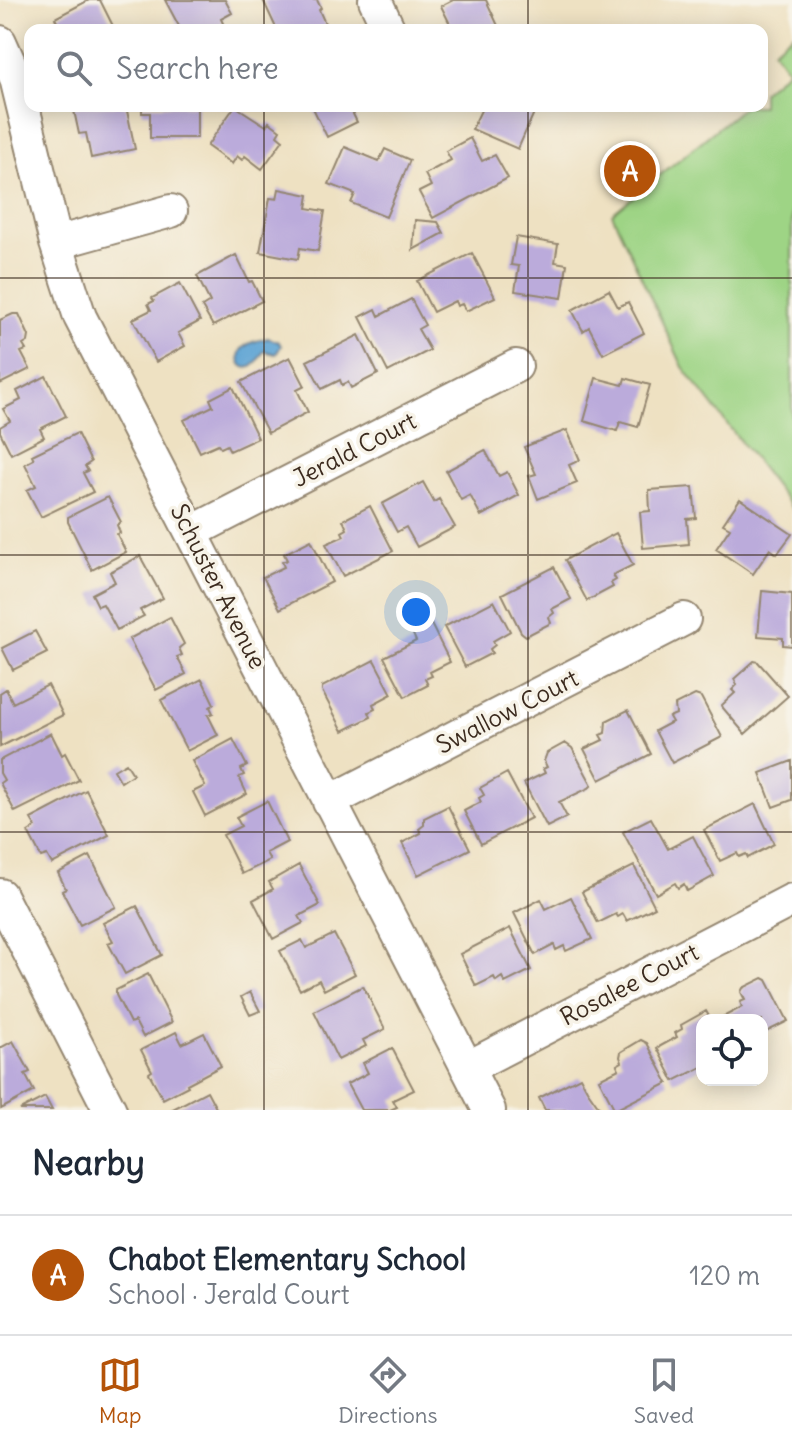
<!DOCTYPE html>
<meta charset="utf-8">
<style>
body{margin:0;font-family:Delius,sans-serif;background:#f6f6f7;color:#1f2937}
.controls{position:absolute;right:24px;bottom:24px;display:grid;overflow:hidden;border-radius:16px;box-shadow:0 4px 20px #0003}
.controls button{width:72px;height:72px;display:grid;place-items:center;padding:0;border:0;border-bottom:2px solid #e0e1e3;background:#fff;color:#1f2937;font:40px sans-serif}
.you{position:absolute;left:416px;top:612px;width:28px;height:28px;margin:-20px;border:6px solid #fff;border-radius:50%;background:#1a73e8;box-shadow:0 0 0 12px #1a73e833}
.badge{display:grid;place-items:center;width:52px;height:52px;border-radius:50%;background:#b45309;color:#fff;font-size:26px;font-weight:700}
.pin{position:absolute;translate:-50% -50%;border:4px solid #fff;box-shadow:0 2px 8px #0006}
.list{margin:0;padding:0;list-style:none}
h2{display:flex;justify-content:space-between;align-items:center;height:104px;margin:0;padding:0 32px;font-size:34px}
h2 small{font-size:26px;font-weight:400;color:#747a83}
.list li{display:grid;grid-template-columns:52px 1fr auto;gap:24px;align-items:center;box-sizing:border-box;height:120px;padding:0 32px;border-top:2px solid #e0e1e3}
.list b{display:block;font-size:30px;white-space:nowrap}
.list p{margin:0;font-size:26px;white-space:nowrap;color:#747a83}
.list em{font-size:26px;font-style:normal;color:#747a83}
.icon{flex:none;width:44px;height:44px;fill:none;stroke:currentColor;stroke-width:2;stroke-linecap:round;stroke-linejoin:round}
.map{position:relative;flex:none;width:792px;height:1110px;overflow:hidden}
.search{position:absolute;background:#fff;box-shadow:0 4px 20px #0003;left:24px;right:24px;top:24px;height:88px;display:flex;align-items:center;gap:20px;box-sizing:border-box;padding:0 28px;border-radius:16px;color:#747a83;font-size:30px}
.sheet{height:224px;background:#fff}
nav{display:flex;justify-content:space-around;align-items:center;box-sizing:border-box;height:112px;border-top:2px solid #e0e1e3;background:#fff;font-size:22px;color:#747a83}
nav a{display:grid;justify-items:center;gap:4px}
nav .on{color:#b45309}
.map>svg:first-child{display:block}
.green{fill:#9ed485;stroke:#6c7f52;stroke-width:2}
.water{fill:#5fa4d4;stroke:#4d6779;stroke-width:2}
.building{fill:#bbabdb}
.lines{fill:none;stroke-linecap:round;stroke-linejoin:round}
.street-casing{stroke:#948670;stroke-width:36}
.street{stroke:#fff;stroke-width:32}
.grid{fill:none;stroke:#3b2a1e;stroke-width:2;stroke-opacity:0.55}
.labels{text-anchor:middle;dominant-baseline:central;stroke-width:7;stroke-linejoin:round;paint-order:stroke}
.street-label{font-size:24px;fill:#3b2a1e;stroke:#f7f3e8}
</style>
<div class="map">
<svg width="792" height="1110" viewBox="0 0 792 1110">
<rect width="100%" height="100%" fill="#f7f3e8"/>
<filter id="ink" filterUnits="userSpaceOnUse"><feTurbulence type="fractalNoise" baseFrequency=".0125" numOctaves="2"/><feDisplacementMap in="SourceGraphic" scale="16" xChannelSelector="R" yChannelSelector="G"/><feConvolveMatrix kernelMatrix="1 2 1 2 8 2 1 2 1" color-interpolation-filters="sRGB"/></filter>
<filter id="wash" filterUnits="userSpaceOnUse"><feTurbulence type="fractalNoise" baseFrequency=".006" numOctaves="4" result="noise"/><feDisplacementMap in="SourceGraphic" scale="32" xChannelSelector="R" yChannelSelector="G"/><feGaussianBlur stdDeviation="1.8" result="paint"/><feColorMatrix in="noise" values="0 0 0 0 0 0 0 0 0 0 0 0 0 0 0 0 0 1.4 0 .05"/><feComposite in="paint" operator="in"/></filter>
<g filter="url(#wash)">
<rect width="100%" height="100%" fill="#eee1c2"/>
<path class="green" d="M792 34V508L683 367 612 214 745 106H762V92L788 70 773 50Z"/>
<path class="water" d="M268 338 279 342 281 346 276 354 264 351C260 356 257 364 251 367 240 371 236 356 242 349 248 342 259 340 268 338Z"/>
<g id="blocks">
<path class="building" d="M89 0H100L115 30H61L55 18Z
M165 0H225L232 13 221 19 226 30H181Z
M263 0H317L321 8 319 10 328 30H277Z
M453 0H486L500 30H465L463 26 453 30 441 6Z
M73 106H126L135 149 91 158 86 133 79 134Z
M142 106H197V138H150V113H142Z
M235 106 266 126 269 122 280 130 277 135 283 140 262 169 245 156 242 160 237 156 232 164 207 146Z
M312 106H349L357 122 327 137Z
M483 106H537L518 149 472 129Z
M470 138 482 161 495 155 508 178 433 218 419 192 431 186 425 174 451 160 446 151Z
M345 147 379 161 385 149 410 160 386 217 351 203 355 194 329 184Z
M279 189 309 195 307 208 325 211 318 251 300 248 298 259 260 252 270 198 277 199Z
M415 220 438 222 444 233 413 250Z
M516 237 558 244 555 262 567 264 562 298 515 291 519 266 511 265Z
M472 253 495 297 466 311 462 304 457 306 455 301 433 312 417 281Z
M236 255 249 282 252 281 262 301 213 326 202 307 210 302 197 276Z
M180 283 200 321 178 333 185 346 156 362 133 319 151 310 148 304 154 301 152 298Z
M609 290 618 307 628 302 644 333 603 354 589 327 583 331 572 310Z
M411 299 425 325 418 329 430 350 388 372 360 317 376 309 379 316Z
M13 314H19L29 336 28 342 23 345 26 350 21 352 30 369 0 384V320Z
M359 335 378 374 351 388 348 382 342 385 340 380 322 389 307 361Z
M290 357 305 386 297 390 308 412 268 433 241 382Z
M46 376 66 416 40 429 44 437 11 454 0 432V427L10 421 3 409 21 400 17 391Z
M596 378 623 385 625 378 650 385 638 427 620 422 617 431 584 421Z
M233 387 258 438 230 451 227 445 221 448 218 444 200 452 184 420 213 406 210 399Z
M567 430 580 460 569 465 577 483 538 499 529 476 536 474 524 447Z
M77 433 91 462 85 466 88 471 83 473 93 492 41 517 27 490 36 486 25 464 34 459 32 455Z
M485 450 499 476 507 472 519 495 481 516 470 495 461 500 446 471Z
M423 482 434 502 439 499 455 527 417 547 406 527 397 532 382 504Z
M693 487 696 518 687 519 689 544 643 548 640 512 650 511 649 490Z
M108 497 121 522 117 525 120 533 117 534 126 552 92 570 68 522V517Z
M740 499 792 534 777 554 770 549 753 574 716 549 730 528 723 524Z
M370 506 393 551 343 576 326 544 344 536 342 532 347 529 343 520Z
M616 533 633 565 613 575 616 580 611 583 613 587 587 601 565 560Z
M311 540 332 582 280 609 263 577 284 567 282 562 287 560 284 554Z
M140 556 163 598 140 610 144 616 117 630 103 604 98 606 92 594 115 582 110 572Z
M554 567 571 599 552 609 554 613 549 617 551 623 526 636 521 632 502 594Z
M762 591 792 594V646L783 645V638L758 636Z
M494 601 510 631 493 641 495 645 490 649 492 653 465 667 444 627Z
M170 617 184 644 179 648 182 655 177 657 186 674 156 690 129 639Z
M425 619 429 620 450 662 430 672 432 676 425 679 428 685 405 697 384 657 416 641 411 630 412 625Z
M35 631 47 653 13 670 2 648Z
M374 660 392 694 373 704 375 709 369 712 371 717 343 731 322 691V687Z
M754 661 758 662 788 696 745 734 723 708 722 705 735 693 732 690 737 685 734 679Z
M202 679 214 704 210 707 213 713 208 715 218 735 187 751 161 700Z
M48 685 63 715 0 747V693L6 689 13 703Z
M695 695 701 697 722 737 672 763 655 731 672 722 669 717 676 714 675 705Z
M628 710 651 754 600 780 584 749 603 740 600 735 605 733 606 721Z
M51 733 62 755 65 753 79 780 15 812 0 783 4 780 0 773V760Z
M233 739 247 766 241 769 244 775 239 777 247 794 205 816 193 792 205 786 192 761Z
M565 743 572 748 592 785 589 788 559 802 567 817 547 827 524 783 545 773 543 769 547 767 544 761 547 753Z
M792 761V800L773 807 760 773Z
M126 763 133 774 121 782 114 770Z
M507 773 531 818 481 844 464 811 481 802 479 798 484 795 480 788Z
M86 790 109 835 52 864 47 855 41 857 28 832 36 827 31 819Z
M267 801 287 842 266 853 270 860 242 874 223 835 241 826 236 817Z
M755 804 774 844 748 858 746 854 739 857 737 853 720 861 704 830Z
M448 806 470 849 418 875 402 843 421 833 419 829 424 825V818Z
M651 818 668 849 693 836 714 876 687 891 684 884 678 888 675 883 656 894 623 832Z
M90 856 116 907 80 925 62 891 66 889 58 873Z
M299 865 320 905 299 916 303 923 273 939 253 900 273 889 269 882Z
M634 866 655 907 627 921 623 914 618 917 616 914 598 923 582 892Z
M571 897 592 939 566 951 564 946 556 950 554 945 535 955 514 913 541 899 546 909Z
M137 906 162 955 125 974 108 943 113 941 103 923Z
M510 928 531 970 505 983 502 977 496 981 494 977 476 986 460 954Z
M334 934 355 974 324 990 319 980 300 990 280 951 302 940 306 948Z
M148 974 172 1022 143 1037 135 1021 130 1023 116 995V990Z
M763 978 767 980 788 1021 762 1034V1020H724L723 1017 742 1007 740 1002 745 1000 741 992 743 988Z
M363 986 385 1029 363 1040 366 1046 338 1060 314 1011Z
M250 992 260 1011 250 1015 241 997Z
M706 1011 711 1020H702V1067L674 1081 657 1048 677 1037 675 1033 682 1029 681 1025Z
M176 1032 182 1044 204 1033 221 1066 187 1084 188 1086 163 1099 149 1073 152 1071 141 1050Z
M641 1040 647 1043 668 1083 615 1110 599 1079 619 1069 617 1065 622 1062 620 1057 621 1052Z
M13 1041 30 1072 25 1074 34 1091 1 1109 0 1048Z
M392 1048 414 1090 393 1100 397 1107 390 1110H361L347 1084 368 1073 363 1063Z
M580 1077 587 1090 601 1110H545L539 1098Z
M207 1091 217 1110H171Z
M45 1097 52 1110H20Z"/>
</g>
</g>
<g filter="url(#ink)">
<use href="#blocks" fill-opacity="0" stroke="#948670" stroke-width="2"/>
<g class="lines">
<defs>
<path id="street" d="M375 0 389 30
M0 42 16 78 56 243 80 317 489 1110
M56 243 171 211
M192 532 516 366
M329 802 684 619
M0 895 110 1110
M467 1068 792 900"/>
</defs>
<use href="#street" class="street-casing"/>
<use href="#street" class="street"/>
</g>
</g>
<path class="grid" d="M264 0V30M528 0V30M264 106V1110M528 106V1110M0 278H792M0 555H792M0 832H792"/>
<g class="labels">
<g class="street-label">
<text transform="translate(354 449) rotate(-27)">Jerald Court</text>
<text transform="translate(219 586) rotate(63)">Schuster Avenue</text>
<text transform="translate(507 711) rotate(-27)">Swallow Court</text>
<text transform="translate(629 984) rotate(-27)">Rosalee Court</text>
</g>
</g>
</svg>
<div class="controls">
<button><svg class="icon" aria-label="locate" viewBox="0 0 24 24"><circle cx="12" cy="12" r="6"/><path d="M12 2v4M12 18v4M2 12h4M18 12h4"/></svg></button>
</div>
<div class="you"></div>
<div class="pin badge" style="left:630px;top:171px">A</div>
<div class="search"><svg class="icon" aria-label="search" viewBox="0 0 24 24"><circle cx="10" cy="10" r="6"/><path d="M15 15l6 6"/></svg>Search here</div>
</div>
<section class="sheet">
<h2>Nearby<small></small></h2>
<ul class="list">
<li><span class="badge">A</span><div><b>Chabot Elementary School</b><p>School · Jerald Court</p></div><em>120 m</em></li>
</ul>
</section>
<nav>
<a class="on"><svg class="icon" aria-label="map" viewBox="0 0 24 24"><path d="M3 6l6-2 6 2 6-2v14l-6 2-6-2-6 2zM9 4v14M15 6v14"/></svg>Map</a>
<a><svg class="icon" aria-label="directions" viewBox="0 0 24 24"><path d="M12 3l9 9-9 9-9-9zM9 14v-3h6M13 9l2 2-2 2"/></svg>Directions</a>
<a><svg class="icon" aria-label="saved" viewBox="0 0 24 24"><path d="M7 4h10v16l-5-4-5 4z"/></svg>Saved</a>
</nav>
